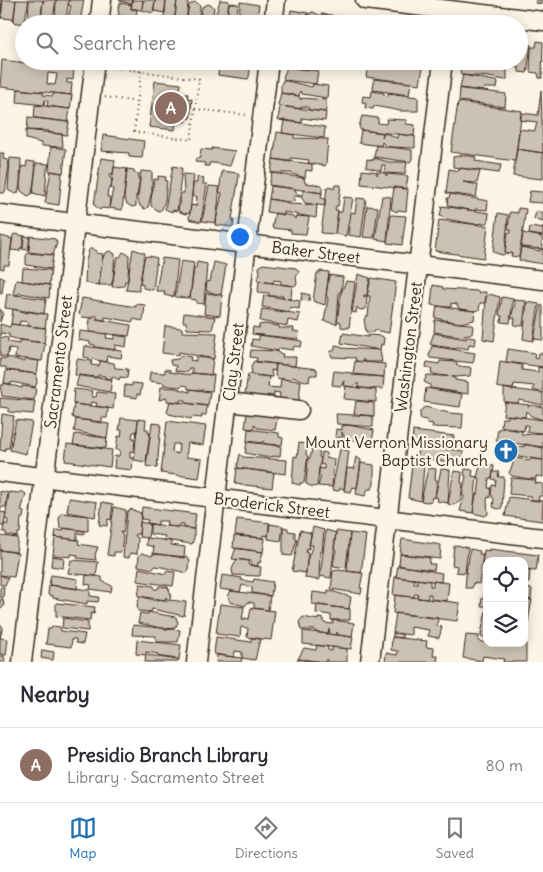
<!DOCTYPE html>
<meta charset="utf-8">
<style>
body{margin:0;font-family:Delius,sans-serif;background:#f7f7f7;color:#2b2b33}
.controls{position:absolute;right:15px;bottom:15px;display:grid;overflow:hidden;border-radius:10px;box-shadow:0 2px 12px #0003}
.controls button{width:45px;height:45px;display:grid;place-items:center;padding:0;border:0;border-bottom:1px solid #e1e1e2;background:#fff;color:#2b2b33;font:25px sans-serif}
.you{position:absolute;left:239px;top:236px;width:18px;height:18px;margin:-12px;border:4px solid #fff;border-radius:50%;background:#1a73e8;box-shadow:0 0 0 8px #1a73e833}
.badge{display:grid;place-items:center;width:32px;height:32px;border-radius:50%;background:#1f6fb2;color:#fff;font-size:16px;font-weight:700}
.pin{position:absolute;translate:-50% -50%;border:2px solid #fff;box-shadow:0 1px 5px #0006}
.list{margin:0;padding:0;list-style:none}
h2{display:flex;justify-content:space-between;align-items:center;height:65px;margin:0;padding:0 20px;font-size:21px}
h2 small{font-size:16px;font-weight:400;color:#7c7c81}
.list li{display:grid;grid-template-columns:32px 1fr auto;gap:15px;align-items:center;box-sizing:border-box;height:75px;padding:0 20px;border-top:1px solid #e1e1e2}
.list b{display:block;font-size:19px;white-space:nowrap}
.list p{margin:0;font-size:16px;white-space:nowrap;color:#7c7c81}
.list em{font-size:16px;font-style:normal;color:#7c7c81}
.icon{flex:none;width:28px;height:28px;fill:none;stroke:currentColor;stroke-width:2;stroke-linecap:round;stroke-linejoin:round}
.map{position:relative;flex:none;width:543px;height:662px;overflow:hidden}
.search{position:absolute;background:#fff;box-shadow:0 2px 12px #0003;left:15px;right:15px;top:15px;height:55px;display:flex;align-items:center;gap:12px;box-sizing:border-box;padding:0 18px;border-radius:28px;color:#7c7c81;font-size:19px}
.sheet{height:140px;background:#fff}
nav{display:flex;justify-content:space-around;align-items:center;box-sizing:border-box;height:70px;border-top:1px solid #e1e1e2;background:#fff;font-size:14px;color:#7c7c81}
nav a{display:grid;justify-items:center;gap:2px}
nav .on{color:#1f6fb2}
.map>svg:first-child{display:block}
.building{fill:#ccc2b3;stroke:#3b2a1e;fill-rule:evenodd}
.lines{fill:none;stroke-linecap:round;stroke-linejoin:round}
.minor-casing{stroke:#3b2a1e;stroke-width:21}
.path{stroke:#3b2a1e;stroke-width:2;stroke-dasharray:1 4;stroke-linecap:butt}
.minor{stroke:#fcf5e5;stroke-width:18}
.labels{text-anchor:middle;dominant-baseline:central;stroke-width:4.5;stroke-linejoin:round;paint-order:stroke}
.street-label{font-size:16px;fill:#3b2a1e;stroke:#fcf5e5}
.poi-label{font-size:16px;fill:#3b2a1e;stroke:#fcf5e5;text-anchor:end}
</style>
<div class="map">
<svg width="543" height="662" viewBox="0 0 543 662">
<rect width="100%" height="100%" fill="#fcf5e5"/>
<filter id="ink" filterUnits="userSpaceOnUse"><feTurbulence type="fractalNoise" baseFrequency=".02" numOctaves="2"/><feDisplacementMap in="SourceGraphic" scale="10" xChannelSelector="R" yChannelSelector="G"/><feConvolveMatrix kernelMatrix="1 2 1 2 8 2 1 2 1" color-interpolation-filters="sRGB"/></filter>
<g filter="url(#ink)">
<path class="building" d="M0 0H2L1 18H0Z
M3 0H16L14 19 1 18Z
M16 0H29L24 24 13 22Z
M29 0H43L40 23 28 22Z
M43 0H56L54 13 50 18 51 24H41Z
M56 0H69L65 24H55Z
M69 0H84L80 22 67 21 71 6 68 5Z
M119 0H132V4L120 1Z
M132 0H143L142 10 131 9Z
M143 0H155L153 13 142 10Z
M155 0H166L165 13 154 11Z
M166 0H177L174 24H163Z
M177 0 188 2 186 24H174Z
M220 0 229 1 226 24H213Z
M536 0H543V4L535 3Z
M195 2 200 5 199 24H186L189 5Z
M240 2 259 5 256 24H239Z
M120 3 132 5 131 9H137L136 18 119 16 118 8Z
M232 3 238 4 236 22 235 24H226L229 4Z
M208 4 214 7 212 24H199L202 7Z
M291 10 308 13 306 24H289Z
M313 12 319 15 320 24H306L308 14Z
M321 14 332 15 331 24H320Z
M119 16 136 18V23L138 24H117Z
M335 16 345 17V24H334Z
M355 19 373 22V24H355Z
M383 21 408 22 409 24H382Z
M537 41 543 42 542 78H539L538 73 530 72 531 47H536Z
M519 43 531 45 527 73 519 72V68L514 67 515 61H519Z
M2 60 74 69 73 80 67 79V83H72L71 95 0 87ZM48 73 57 74 55 85 47 84Z
M43 61H75V67L44 65Z
M127 61H143L142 64Z
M143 61H164V66L142 63Z
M213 61 244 63V66L250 69 249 77 248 79 218 75 219 69 212 68Z
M229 61H251V64Z
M285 61H314L310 70 284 67Z
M369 61H424L420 84 366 77Z
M480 61H505V67L487 65V62Z
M463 62 507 67V79L505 80 489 77 461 75 460 69 462 68 460 67Z
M287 67 318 71 316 84 285 80 283 78Z
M463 75 495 81 498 82 497 88H484L483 91 462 89 460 87Z
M374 79 411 83 409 95 373 90Z
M283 80 312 87 313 84 328 86 327 98 302 94 300 91 299 96 281 93V85Z
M155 81 181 84 179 93 188 94 187 98 192 99 190 118H186L185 122 176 121 175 130 149 127Z
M460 88 506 94 505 107 459 101Z
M18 89 43 92V95L53 96V93L72 95 70 109 47 106 48 101 45 100 44 105 17 102Z
M541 90 543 153 517 149 519 129 535 131 537 122 520 120 521 113 538 115Z
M372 91 384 93V95L388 96V93L418 97V111H401L374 106 373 109 365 108 366 103 362 102 363 96 371 97Z
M281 93 299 96 301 100 302 98 326 100V110L325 112 309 110 308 107H301L300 109 280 106 278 105Z
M458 102 522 111 515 161 451 152Z
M35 105 70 109 68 122 34 118Z
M280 106 326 112 325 121 302 118V123L278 120Z
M362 116 378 118V123L386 124 387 119 407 120 406 124 415 125 414 136 361 130 359 127Z
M28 117 69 122 67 135 49 133V131L27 130Z
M284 120 325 127 324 138 282 133Z
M26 130 62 134 63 147 41 146V143L26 139Z
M361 130 383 133 382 137 385 133 397 138 398 134 415 136V148L387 147 382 142 381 146 359 143Z
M277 132 294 135V138L328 139 326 164 325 166 308 163 309 160 291 158V162L273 159Z
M103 135 144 141 142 158 129 157V153L101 151Z
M376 145 412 150V159L410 162 374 157Z
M51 147 66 149 63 173 49 171Z
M212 148 235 151 230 166 214 163H209V166H205V163L195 162 196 158H200L201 149 212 150Z
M517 149 543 153V179L513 176Z
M0 153H4L3 159 8 160 9 166 5 192 2 193H0Z
M462 155 476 157 475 161 501 165 499 173 453 167V157Z
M10 158 21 159 20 184 18 193 15 194 8 190Z
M101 158 115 160 113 174H110V178L112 179 111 188 108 189 107 197H110L109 209 102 208 100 210 94 205Z
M374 158 389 162H407L405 174 384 173 385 165H382L381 171 366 167 367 159 374 160Z
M273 159 312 164V171L306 170 305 178 290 173H271Z
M27 161 35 162 34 167 36 168 32 194 28 196 21 191 20 185 22 166 26 167Z
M36 163 49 164 47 170 45 196 33 193Z
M173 166 182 168 177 211 172 210V212L165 209Z
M114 167 127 169 122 210 109 208 113 189 111 188Z
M459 168 480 171 477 183 463 182 478 185 476 197 446 193 449 169 458 171Z
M127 169 134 170V173L139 174 138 179H140L138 196 136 195V206L132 207 127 204 124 198Z
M362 170 377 172V175L379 172 386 173V176L388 174 408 176 406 189 361 184Z
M51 171 62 173 59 205 45 203Z
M141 171 152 172V191L148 207 145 209 140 206 137 197Z
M222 171 238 173 239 176 232 219H234L233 227 215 225 222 193 219 192Z
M272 173 304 178 305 183 322 185V193L269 185Z
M183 174 194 175 190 213 185 214 178 211 181 193H184Z
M158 176 166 177 165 181H167L165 201 162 209 159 211 151 206V199L154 179 158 180Z
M197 177 204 178 203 184H207L201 222 189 219 191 205 196 206 197 197 192 196 193 183H197Z
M335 185H341L338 206H336L335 210H338L335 234 321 233 327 188 329 186 334 189Z
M209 186 220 187 216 223 202 221Z
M271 186 295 189 297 194 303 195V190L322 193 321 198 325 199V206L305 203 301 197 294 196V201L287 202 269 199Z
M394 187 408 189 406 211 398 210 397 212 391 209Z
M530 191 543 192V203L528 202Z
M450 194 488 201 487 210 475 209V211L448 206 447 198H449Z
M382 196 391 197 387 241 375 239Z
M344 197 353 198 346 236 335 234 338 212H342Z
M357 198 366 199 361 237 348 235 351 212 355 213Z
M269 199 287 202V204L317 205 316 218 284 212V215L267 212Z
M367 206 378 207 374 238 363 237Z
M442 206 489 213 488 223 474 224 446 219 440 216Z
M518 208 526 209 519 257 511 256 512 253 507 254 505 252 508 232 511 233V230L508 229 510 212 518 213Z
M536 212H543V222L534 219Z
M275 213 293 216 295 219 296 216 309 217 306 234 291 233V230L272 228Z
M498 213 508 215 505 254 502 255 493 252Z
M391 215 406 216 402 245 387 243Z
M439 220 488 226 484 258 435 251Z
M543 226V236L529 234 530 227 543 229Z
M523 233 542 237 543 249 521 247Z
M15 234 24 236 23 248H20V251L11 250 13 235Z
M1 236 12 239 9 265H4V269L0 268Z
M24 236 30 237 29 250 22 249Z
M30 236 55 239 57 243 53 255 28 252Z
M521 247 540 251V249H543V264L519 260Z
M91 248 97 251 96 253 103 254 99 285 85 283 86 261 89 250Z
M133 249 145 253 140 283H139V291L126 290Z
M110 251 115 254 113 280 111 285H99L102 260 105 253Z
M123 252 129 255 128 281H125L124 286 112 287 116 262 117 257H120Z
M28 253 53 255 51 269 26 265V256Z
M149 256 157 258 153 290 143 288V284L140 283 144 257Z
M162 258 178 260 174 296 172 297 164 295 165 291H156Z
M181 261 194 263 190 298 175 297Z
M197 262 207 264 204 304 196 303V300L190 299 194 268 196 269Z
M214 262 226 265 221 295 206 291 207 281 210 282Z
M263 264 296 268 299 272 296 277 297 284 294 286 281 284V281L274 280 273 283 259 281 257 279 260 273 259 267Z
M23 268 51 270 49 285 22 281Z
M320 271 329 272 325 305 313 301 317 273H320Z
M358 274 370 278 367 295 363 296H367L366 309 360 310 357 307 356 313 352 312Z
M329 275 343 277 341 292H339L337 324 324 321 328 299 326 295Z
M0 277 4 278 2 293H0Z
M371 278 396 282 389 333 374 330V332H366L364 319 368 316 370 296H367Z
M16 280 50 285 49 298 19 293 18 295 13 294Z
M259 281 292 286 291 299 282 298 283 296H269V293L258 292Z
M346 281 355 282 349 328 341 327V322L337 321 341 293Z
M433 285 443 287V289L477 291 480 294V292H486L485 303H480L479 310 474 311 459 309 457 304 451 303V307H446L431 305Z
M206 293 222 295 220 316 204 314Z
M302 293 310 295 309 301 301 300Z
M7 294 46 299 44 314 5 308Z
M489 294 500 297 494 341 483 339 486 298Z
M264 295 300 301 299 309 290 307 289 312 262 307Z
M502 297 513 299 510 323 501 322 502 316 499 315Z
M82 298 136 307V304L145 305 143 321 133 319V322L105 317V320L97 319V316H93V318L82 317 79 314Z
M513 300 526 301 523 326 514 325 515 318H511L515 303Z
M527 302 539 304 533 341 523 339Z
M541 305 543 306V340L534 339Z
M437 306 475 311 474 320 460 323 435 318Z
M0 309 3 313 0 322Z
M13 309 28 313V311L47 314 45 328 28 326V322L20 321 19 325 11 324Z
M262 309 300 314 298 322 288 320 287 326 260 321Z
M184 313 215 317 212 330 187 329 186 322H183Z
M90 318 131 325 129 336 89 332Z
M435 320 469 324 473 326 472 334 464 335V337L434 332Z
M0 324 10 327 11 324 46 328 44 343 16 339 9 337V334L1 333 0 336Z
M264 324 279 326V328H294L293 331 299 332 298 339 252 334 253 327 259 328V325Z
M165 326 182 328V332L217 333 214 359 179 352V355L162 353Z
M80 331 107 334 106 338 114 339V335L127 337 126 347 115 345V350L95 347V345L90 344V342L79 340Z
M343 333 368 337V335L382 336 384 338 383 345 381 344 380 350 341 343Z
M434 333 466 339V337L476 338 475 345 469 344 468 349 457 347V349L432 345 430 344Z
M259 335 302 341 301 347 294 346 293 350 279 348 278 351 251 346 252 339 259 340Z
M0 337 8 338V342L19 344V340L45 343 42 361 15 358 16 349 9 348 7 357 0 356Z
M335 345 341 346V348L380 350 382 362H365L363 359V362L355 361 356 358 332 357 330 352 335 350Z
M85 346 122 351 121 358 107 356 106 362 84 357Z
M432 346 475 353 473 363 430 358 429 356Z
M508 349 535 353 534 358 538 359 539 353H543V367L506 362Z
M251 350 278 351V353L283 354 282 357H296L295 366 256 362 257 358 250 357Z
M181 355 191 357 190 360 196 361V357L213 359 211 375 192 373V368H189L188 372 175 371 176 366 171 365 170 360 178 359Z
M7 357 25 362V359L39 361 37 374 6 370V367H0V358L7 359Z
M77 359 92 361 91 365 99 366 100 361 114 363 115 368 128 369 127 378 120 377 119 380 112 376V379H105V376L98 375 97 378 75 375Z
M254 361 276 364 275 371 271 370 272 377 252 375 251 366Z
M355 361 385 364 384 377 353 374Z
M440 361 457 362V366L469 367 471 368 470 376 455 377 438 375 431 373 432 370 426 367 427 362 439 364Z
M500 361 522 365V370L538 372V367L543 368V393L533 390 534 386 514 384 513 390 497 387Z
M276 364 317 369V375H310L309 382 292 377 290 380 277 378 275 375Z
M165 369 170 370V372L190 375 192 373 214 375 212 391 188 389V386L183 385 179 387 164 385V383L149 381 150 372 165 373Z
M6 370 36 374 37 383 35 387 12 382 11 384 4 383Z
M334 371 352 373V375L384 377 383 389 358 388V383L354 387 343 386 344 381 341 386 332 385Z
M248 374 269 377 268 387 280 388 281 379 301 381 298 408 278 405 280 393 274 392V396L267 395 265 404 244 401Z
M79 375 112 379 110 392 76 386Z
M427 375 455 377V380L468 382V394L430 388V385L424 382Z
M4 383 22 388V386L36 388 34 400 2 396 0 385H4Z
M132 383 142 384 140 395 137 394V398L124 396 125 385 132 386Z
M346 386 376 390V402L344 399Z
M161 387 176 388 190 392V389L210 392 208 406 186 403V400H180V403L167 401V398L159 400Z
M426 388 462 394 460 407 424 402Z
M504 388 543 393V405L519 400 518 403 504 402Z
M74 389 93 391 92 397H96L97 392 115 394 113 409 96 406 97 403 91 402 90 406 73 404Z
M0 398 35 401 33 414 9 412V408L0 407Z
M170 401 207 406 206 415H202V418L192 417 191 419 169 414 167 412Z
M356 401 374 403V416L354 414Z
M505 402 529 405 528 407 531 405 543 407V420L531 416 526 411 525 417 503 415Z
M74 404 108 408 107 418H102V422L76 419 72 417Z
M248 406 279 409 275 430 257 428 254 424V429L245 428Z
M425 407 449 413 463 414 462 428 432 427 433 424 427 423V420L421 419 420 416V411Z
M2 414 14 416 9 448H6L4 451 0 450Z
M336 414 373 416V427L337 424Z
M508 415 543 420V433L527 432 528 425H525L524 431 501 426 502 418H508Z
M121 418 138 420 137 432H133L132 438H135L134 452 130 451V458H133L132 470 114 468 115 456H119L120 450H116L118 436 121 437 122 430H119Z
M76 419 109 424 107 438 74 431Z
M138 419 146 420 145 429H148V433H150L146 462 134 460Z
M16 420 32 422 26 454 10 450Z
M167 421 206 426 203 445 188 443 186 457 202 459 199 478 161 473ZM173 444H179L178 454 172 452Z
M152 423 161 424 157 468 146 466Z
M348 425 374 430 372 442 345 439 342 432V438L335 437 336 429 342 430V426Z
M501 428 522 431V435L543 433V447L496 441 498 429Z
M248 429 279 433V437L283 438 282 445 265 444 263 441 262 443 247 441Z
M413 431 454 436V442H449L448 449 438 448 436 445V447L412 445Z
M75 434 107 438 106 448 73 445Z
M247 442 281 446 280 456 264 457 245 453Z
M299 443 307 444 306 455 308 456 304 483H300V485L292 483 294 456 297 457Z
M67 444 112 450 110 467 65 461Z
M525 444 543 448V460L501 453 502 445 519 447 525 446Z
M313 445 320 446 319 457 321 458 317 486 313 487 306 484 308 458H310Z
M418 445 463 451 462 462H446L417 457Z
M340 449 349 451 344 489 340 488 339 491 332 490Z
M322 452 327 453 326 458 334 459 332 487 318 486 321 476H318L319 468 324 469V465L320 464Z
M240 454 243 457 287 460 286 474 237 468Z
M356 457 361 460 358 484 356 488 353 487 351 492 344 491 347 468 355 469 354 466Z
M513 457 529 461 531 459 543 460V477L536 476V479H529L512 476 509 473 513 464 511 459Z
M412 458 426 460V466L411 465Z
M361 463 374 465V484L372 489H368L365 496 356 494Z
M481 463 494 466 492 478H489L488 488H491L490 498 488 497 487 500 488 514 485 516 473 513 476 494H478L480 479 477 477Z
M412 465 424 466 421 501 408 498Z
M237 468 274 473 272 488 235 484Z
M428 468 436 469 435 479 437 480 435 498 432 497 431 501 427 502 421 501Z
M441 469 450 470 448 503 437 501 438 498 435 497Z
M465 469 473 470 472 476 477 477 473 513 460 511 464 496 462 495 466 476 464 475Z
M454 471 462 472 461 483H463L461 501 453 505 448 504Z
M493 472H499L498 477H504L502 508 498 509 493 507 494 500 491 494 492 485 495 486 496 480 492 479Z
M511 478 536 480 535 483 543 484V496H539L538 501 530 500 531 496 509 494Z
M0 491 8 493 6 507H1L0 512 6 513 4 526H0Z
M21 491 26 494 21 511 24 512 23 518H21L20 533H18L17 537 6 535V532H3L4 524H8V520L5 519 9 492 19 493Z
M509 497 543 501 542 521 505 516Z
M69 498 97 502 95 517 67 512Z
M102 502 113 504 111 520 108 519 107 526 99 525Z
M114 507 126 510 123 533 120 532 123 536 121 552H114V556L107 555Z
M142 507 196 514 194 529 184 528V524H179L178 527 166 526 167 521H158V525L147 523 148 520 141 519Z
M130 509 141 513 139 534H135V536L138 538 137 554 130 553 129 558 123 557 127 512Z
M62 513 88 516V531L60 528 59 518Z
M237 519 270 523 268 536 263 535V538L235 535Z
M140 522 150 524 148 538 139 537Z
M150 524 194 529V538L192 544 164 540 165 536 150 534Z
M269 524 283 526 281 541 268 539Z
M283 527 288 528V531L295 532V538L297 539 292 556 283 555Z
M313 527 324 530 322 552 320 551 319 580 305 578 307 560 313 545H309Z
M64 528 84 531V534L77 533V540L55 537 56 530 63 531Z
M300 530 311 533 309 549 307 548 306 553H308L306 573 292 571Z
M326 530 336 533 331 578 320 576Z
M336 531 350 533 346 568 334 566 333 564 336 550 334 548Z
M350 533 366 535 361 573 347 571Z
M0 536 18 538 16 552 0 550Z
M234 536 265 538 263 552 233 548Z
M55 537 79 540 78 544 98 547 95 555 96 560 77 558 78 555 71 554V557L53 555Z
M147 538 171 541V545L185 547 184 558 153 553 154 547 146 545Z
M402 539 441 545 440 559 400 554Z
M457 545 468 548 465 573 456 572 457 566 452 565 454 546Z
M236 548 263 552 260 563 258 562V566L251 565V561L232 559Z
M470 549 480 551 479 554H483L479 584 473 583 472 588H465L467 564H468Z
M489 549 538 555 536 571 524 570V561H487V565L482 564 484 550 489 551Z
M0 550 18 553 14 577 0 575Z
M142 553 152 556 153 554 187 557 190 561 188 566 189 570 187 573 162 567 155 566 153 569 138 566 139 555Z
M400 554 430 557 429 564H435L434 570 399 566Z
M52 556 64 558 63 568 51 566Z
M237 559 249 561 248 565 261 567 260 576 233 575 232 569Z
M71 560 98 562 96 576 68 573Z
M398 565 442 573 441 582 396 577Z
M139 568 166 574V571L175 572 173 586 137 581Z
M338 570 363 573 360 588H362L361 594 331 589 333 571Z
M524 570 530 571 529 583 524 582Z
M0 575 8 578 5 585H0Z
M51 575 78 579 77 589 49 585Z
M86 575 102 577V581L112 586 111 592 90 589 91 585 85 584Z
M222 575 242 578 241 580 253 582 254 579 273 582 271 596 252 593V587L242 585 240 592 220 589Z
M395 577 415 579 414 584H417V579L430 581V586H433V581L449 583 447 601 431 599V594H428V599L417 598 418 594H415L414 597 393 595Z
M140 584 154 586V589H158L159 586 168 587 172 597 168 600 166 597 165 600 138 596Z
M49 585 90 590V596L99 597 98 602 87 601V604L53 598V596L48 595Z
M524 585 525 588 532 589 531 600 524 599Z
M2 587H4L3 598 0 597V588Z
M328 590 351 597 349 609 312 604 313 592 328 594Z
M231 591 270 596 268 610 254 608V603L248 602 245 606 230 602 228 596Z
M395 595 460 603 457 621 393 613Z
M140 596 157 601V599L166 600V602L169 600 186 602 184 616 152 609 151 612 138 611 137 605Z
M486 596H487V611L485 606H481L482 598 486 599Z
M3 599 4 606 0 610V600Z
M524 599 532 600 529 616H524Z
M56 603 95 607 94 614 91 613 90 620 56 616Z
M220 604 244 607 242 620H244V618L249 619 251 608 275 611 271 640 247 637 248 628 241 627 240 637 216 634Z
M317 605 350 609V620H331V615L316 613Z
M486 611H487V638L481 637V634Z
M148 612 176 617 178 623 175 628 166 629 138 623 140 613 148 614Z
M396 613 438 618 437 626 442 627 439 638 428 636 429 630 411 627V635L393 633Z
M524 616H529L526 643 524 642Z
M303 617 318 620V618L324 619V623L333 624V620L354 623 352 637 338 635 337 632V635L330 634 329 629 328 634 315 632V630H301L299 622Z
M63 618 88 622V631L62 628Z
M0 624 3 627 0 638Z
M133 625 180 630 178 642H156V636L132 635Z
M52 626 60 627 61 631 85 634 83 644 76 643V639H72L71 647 46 644 48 629H51Z
M303 631 353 637 351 649 303 644Z
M393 633 402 634V638L393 637Z
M466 635 479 636 478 641 487 643 512 645V643H526V662H503L504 659 483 656 482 661 463 658Z
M216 637 251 642V638L260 639 255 660 242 658V652L235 651 234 657 214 654Z
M392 637 427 641 426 647 434 648 433 656H438L437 662H385L386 653 397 655 398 651 391 650Z
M0 638 8 639 6 655 0 654Z
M137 640 181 645 179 660 158 657V654L146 652V655L136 654Z
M317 645 328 647V650L332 651V647L347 649V662H328L326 659V662L298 659 304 648 316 650Z
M42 650 54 652 53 660 41 658Z
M146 655 178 659V662H145Z
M217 655 242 658 241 662H216Z
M0 656H4L5 662H0Z
M298 659 322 662H297Z"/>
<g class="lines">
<defs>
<path id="minor" d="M365 0 543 21
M99 24 102 0
M273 24 276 0
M0 214 543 280
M228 402 299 410
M0 472 543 538
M22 662 95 61
M196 662 269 61
M370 662 443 61"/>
</defs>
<use href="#minor" class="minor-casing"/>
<path class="path" d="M109 67 199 79 191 140 134 132 141 71
M105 97 137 102
M195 109 247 115"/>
<use href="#minor" class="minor"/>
</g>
</g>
<defs>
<symbol id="church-disc" viewBox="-11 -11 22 22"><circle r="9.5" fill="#1f6fb2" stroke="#fcf5e5"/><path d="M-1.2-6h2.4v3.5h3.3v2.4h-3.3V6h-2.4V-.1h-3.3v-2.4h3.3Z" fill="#fff"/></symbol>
</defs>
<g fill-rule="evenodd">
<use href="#church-disc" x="492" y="437" width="28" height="28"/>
</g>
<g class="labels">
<g class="street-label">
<text transform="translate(316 252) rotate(7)">Baker Street</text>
<text transform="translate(408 347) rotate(-83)">Washington Street</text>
<text transform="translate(58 362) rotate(-83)">Sacramento Street</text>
<text transform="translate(233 362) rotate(-83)">Clay Street</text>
<text transform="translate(272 505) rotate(7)">Broderick Street</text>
</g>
<g class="poi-label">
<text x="488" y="442">Mount Vernon Missionary<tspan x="488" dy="18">Baptist Church</tspan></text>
</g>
</g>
</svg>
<div class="controls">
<button><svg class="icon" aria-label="locate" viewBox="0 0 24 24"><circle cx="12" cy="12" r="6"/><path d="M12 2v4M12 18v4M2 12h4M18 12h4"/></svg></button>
<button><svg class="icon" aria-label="layers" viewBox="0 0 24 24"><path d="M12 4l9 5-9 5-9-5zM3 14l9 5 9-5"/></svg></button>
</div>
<div class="you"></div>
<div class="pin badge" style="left:171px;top:108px;background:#8d6e63">A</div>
<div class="search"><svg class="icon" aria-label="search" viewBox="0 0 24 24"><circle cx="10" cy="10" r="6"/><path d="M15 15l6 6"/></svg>Search here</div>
</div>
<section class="sheet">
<h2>Nearby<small></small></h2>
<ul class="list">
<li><span class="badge" style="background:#8d6e63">A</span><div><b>Presidio Branch Library</b><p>Library · Sacramento Street</p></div><em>80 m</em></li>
</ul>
</section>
<nav>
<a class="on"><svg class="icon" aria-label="map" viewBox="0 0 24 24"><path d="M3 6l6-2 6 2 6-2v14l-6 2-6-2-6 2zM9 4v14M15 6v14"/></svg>Map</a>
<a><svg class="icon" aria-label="directions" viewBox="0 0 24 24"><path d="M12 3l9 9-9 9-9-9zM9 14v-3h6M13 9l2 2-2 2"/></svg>Directions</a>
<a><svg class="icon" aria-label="saved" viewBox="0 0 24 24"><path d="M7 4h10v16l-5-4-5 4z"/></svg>Saved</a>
</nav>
